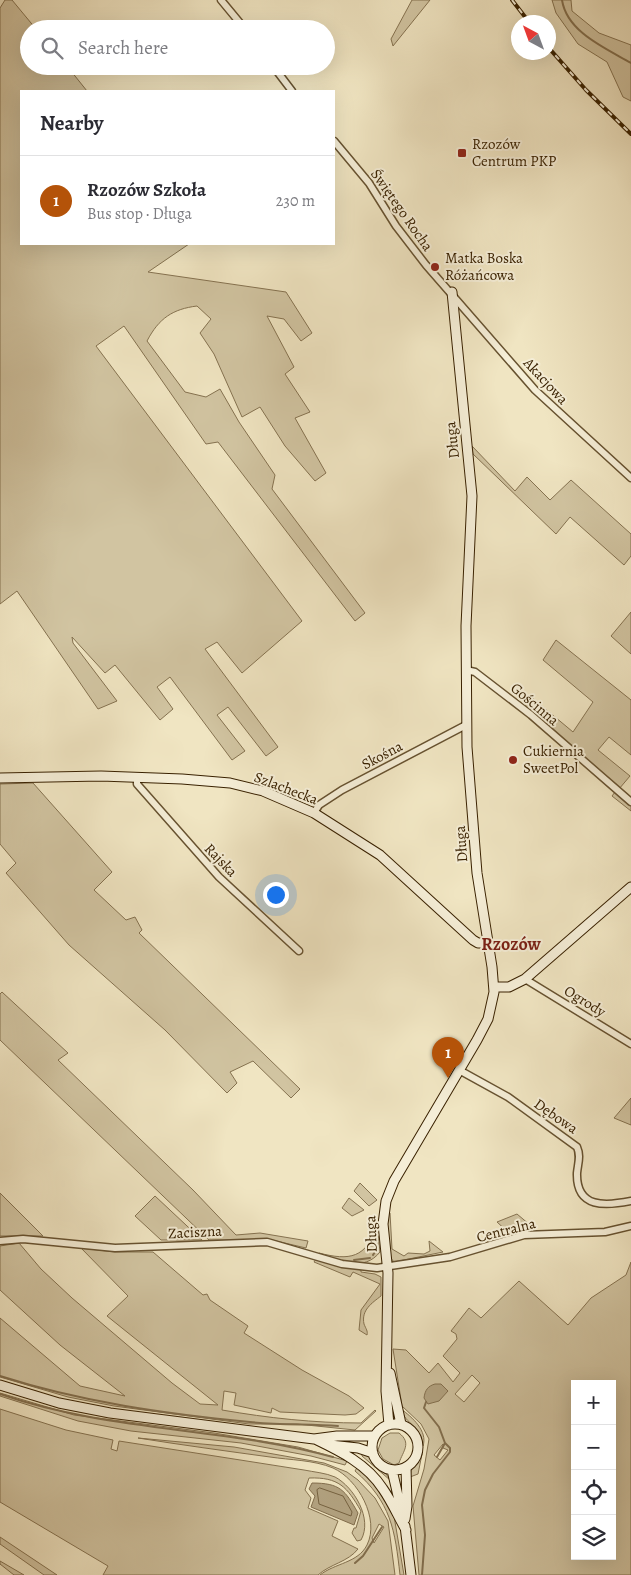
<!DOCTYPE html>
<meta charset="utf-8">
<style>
body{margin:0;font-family:Alegreya,serif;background:#f7f7f7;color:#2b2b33}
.controls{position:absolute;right:15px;bottom:15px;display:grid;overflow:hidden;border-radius:0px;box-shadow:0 5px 20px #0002}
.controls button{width:45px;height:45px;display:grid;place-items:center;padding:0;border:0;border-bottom:1px solid #e1e1e2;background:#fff;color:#2b2b33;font:25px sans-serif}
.compass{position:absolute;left:511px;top:15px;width:45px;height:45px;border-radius:50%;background:#fff;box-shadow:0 5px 20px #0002;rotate:319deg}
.you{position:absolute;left:275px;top:894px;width:18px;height:18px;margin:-12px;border:4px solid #fff;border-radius:50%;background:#1a73e8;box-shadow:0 0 0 8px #1a73e833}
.badge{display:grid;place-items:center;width:32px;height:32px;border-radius:50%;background:#b45309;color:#fff;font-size:16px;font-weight:700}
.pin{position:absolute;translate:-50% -41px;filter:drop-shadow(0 1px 2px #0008)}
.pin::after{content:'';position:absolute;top:26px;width:18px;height:15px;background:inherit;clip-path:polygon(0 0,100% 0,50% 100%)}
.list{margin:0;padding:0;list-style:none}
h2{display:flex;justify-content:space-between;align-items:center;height:65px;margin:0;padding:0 20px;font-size:21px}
h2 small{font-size:16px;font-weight:400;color:#7c7c81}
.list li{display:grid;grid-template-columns:32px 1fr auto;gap:15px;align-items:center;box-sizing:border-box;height:90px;padding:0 20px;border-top:1px solid #e1e1e2}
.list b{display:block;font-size:19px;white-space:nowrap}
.list p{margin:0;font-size:16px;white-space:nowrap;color:#7c7c81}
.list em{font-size:16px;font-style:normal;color:#7c7c81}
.icon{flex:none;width:28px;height:28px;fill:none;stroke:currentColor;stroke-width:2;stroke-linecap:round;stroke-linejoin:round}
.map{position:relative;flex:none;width:631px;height:1575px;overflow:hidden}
.search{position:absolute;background:#fff;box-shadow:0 5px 20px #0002;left:20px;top:20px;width:315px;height:55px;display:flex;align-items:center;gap:12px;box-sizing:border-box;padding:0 18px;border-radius:28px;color:#7c7c81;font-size:19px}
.panel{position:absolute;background:#fff;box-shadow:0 5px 20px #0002;left:20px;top:90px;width:315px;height:155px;border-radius:0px}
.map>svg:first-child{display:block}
.green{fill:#d1c4a1;stroke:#857250;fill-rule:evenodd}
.water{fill:#b2a280;stroke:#826e4d}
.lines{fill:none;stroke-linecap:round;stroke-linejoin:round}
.shore{stroke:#766240;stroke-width:1}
.stream{stroke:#826e4d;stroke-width:2}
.street-casing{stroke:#675230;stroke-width:9}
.secondary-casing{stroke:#392100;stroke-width:11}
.street{stroke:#f5eed7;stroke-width:6}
.secondary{stroke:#f5eed7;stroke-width:9}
.rail-casing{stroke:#392100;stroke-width:4}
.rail{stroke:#f5eed7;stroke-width:2;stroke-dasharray:5.5;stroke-linecap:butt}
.poi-dot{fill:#8f2418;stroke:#f5eed7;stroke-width:2}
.labels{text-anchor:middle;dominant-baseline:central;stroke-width:4;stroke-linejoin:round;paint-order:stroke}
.poi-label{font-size:15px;fill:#392100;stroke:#f5eed7;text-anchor:start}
.street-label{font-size:15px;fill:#392100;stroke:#f5eed7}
.quarter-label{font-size:18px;font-weight:bold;fill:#7a1f14;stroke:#f5eed7}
</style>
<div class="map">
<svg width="631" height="1575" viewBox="0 0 631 1575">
<rect width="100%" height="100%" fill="#f0e5c2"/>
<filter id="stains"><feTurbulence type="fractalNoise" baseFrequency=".004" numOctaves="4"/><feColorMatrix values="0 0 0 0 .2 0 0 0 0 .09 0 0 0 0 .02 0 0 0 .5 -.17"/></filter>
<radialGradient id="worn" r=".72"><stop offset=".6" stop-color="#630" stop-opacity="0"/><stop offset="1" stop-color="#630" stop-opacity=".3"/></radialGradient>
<path class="green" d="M5 0H12L36 29H29V66H67L87 91H21V244H189L148 272 286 292 312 333 301 341 284 319 267 316 294 367 285 374 310 412 295 418 326 473 315 481 285 446 260 407 242 417 214 354 200 333 211 319 197 306C173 309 159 318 147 341L185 392 206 397 220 389 239 422 275 475 272 489 365 613 355 621 218 442 206 444 124 326 96 346 302 621 242 673 217 642 205 649 278 747 266 756 228 707 217 715 245 751 232 760 170 677 157 687 173 709 160 720 115 665 105 673 72 637 73 643 117 701 98 709 17 591 0 604V8Z
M412 0H430L393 46 391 39Z
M552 0H571L572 11 599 33 631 45V101L623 97 607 62 578 44 556 13Z
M472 446 515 491 527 477 550 500 571 480 631 534V556L624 565 570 517 556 534 473 454Z
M631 612V654L611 636Z
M556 640 631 700V755L609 737 598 750 630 776 619 789 522 706 530 696 573 732 593 702 543 660Z
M33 783 112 872 94 890 126 920 135 917 142 930 139 933 300 1089 291 1098 253 1061 230 1072 237 1083 227 1093 165 1030 69 945 6 873 16 863 0 844V784Z
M615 792 631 804V811L612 796Z
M2 992 68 1053 58 1060 193 1190 236 1235 260 1233 308 1241 306 1248 272 1240H209L0 1040V994Z
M631 1098V1125L614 1118Z
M360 1183 377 1200 369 1206 354 1191Z
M0 1193 43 1236H0Z
M155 1196 202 1240H161L135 1216Z
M349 1198 364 1210 352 1216 342 1208Z
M387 1211 390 1213 392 1249 404 1256 408 1253 424 1254 430 1251 429 1241 443 1252 394 1262C383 1250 387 1226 387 1211Z
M517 1214 536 1230 509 1233 497 1222Z
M377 1226 380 1252C364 1272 341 1261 319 1255V1253C350 1261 366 1258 377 1226Z
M19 1243 41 1269 72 1298 172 1383 200 1404 218 1405 107 1316 128 1296 81 1248 115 1252H153L203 1295 207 1294 210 1300 248 1326 244 1333 302 1370 349 1396 364 1408 356 1414 345 1415 280 1412 272 1408 271 1413 234 1405 236 1393 224 1391 222 1410C268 1418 314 1423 361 1423L375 1410 376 1411 355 1430 297 1424H249L114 1406 68 1397 0 1377V1318L80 1386 125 1396 60 1345 0 1290V1246Z
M316 1259 361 1270V1272L375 1274 381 1277V1296C372 1303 361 1310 364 1324 366 1329 368 1331 367 1335L359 1330 361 1310 380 1284 353 1272 350 1277 314 1262Z
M631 1262V1575H419L413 1506 424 1469 429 1439 421 1424 402 1406 393 1349 406 1350 429 1373 438 1363 453 1382 460 1373 443 1356 457 1339 456 1334 451 1331 469 1308 481 1318 519 1281 568 1325 591 1298 626 1275ZM472 1375 480 1383 464 1402 455 1394ZM575 1384H612V1556H575ZM443 1444V1448L448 1450 440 1460 434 1455Z
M0 1393 74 1415 214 1433 298 1447 347 1461 345 1465 311 1456 241 1443 131 1431 78 1421 0 1396Z
M0 1409 66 1430 113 1440 111 1449 117 1451 119 1441 304 1470C314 1472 326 1473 335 1477 354 1487 373 1519 361 1540L357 1541 352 1533 354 1528H356L361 1511C347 1487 339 1477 309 1478L305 1490 311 1498 308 1508 338 1521 332 1536 358 1549C348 1562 330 1564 318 1575H103L108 1566 0 1502Z
M401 1409C412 1417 428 1431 423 1446 420 1423 406 1426 401 1409Z
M390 1433H399C412 1443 403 1451 399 1463L394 1465 383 1459 378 1450 382 1438Z
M138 1438 234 1447 324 1463 347 1472 358 1480 375 1498 388 1521 395 1575H320C335 1563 358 1563 367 1545 380 1519 358 1479 333 1468 314 1460 290 1460 270 1457 226 1451 182 1445 138 1438ZM379 1524 384 1527 374 1543 372 1538Z
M362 1453C369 1455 387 1473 390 1480L362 1456Z
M422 1454 418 1474 410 1477 411 1470Z
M358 1466 381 1491 394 1516 404 1575H400C395 1530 391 1502 355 1471Z
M0 1537 57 1575H44L0 1544Z
M0 1561 24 1575H14L0 1564Z"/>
<path class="water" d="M435 1384H441L448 1391 439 1401 428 1404 424 1398C425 1390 428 1386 435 1384Z
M312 1483C340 1483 345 1490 358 1513L354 1525 311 1507 315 1496 309 1489Z"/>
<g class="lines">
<path class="shore" d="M320 1488 343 1496 352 1512 351 1516 319 1504 317 1490Z"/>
<path class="stream" d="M562 0C567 32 605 48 631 63
M373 1255 376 1250 375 1234
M354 1260 370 1258
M0 1376C81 1402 166 1414 250 1422 279 1425 309 1424 338 1426
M0 1394C109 1432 224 1427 333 1457
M426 1402 424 1408 439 1427 445 1443 437 1457
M355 1563 363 1556 382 1527
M422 1575 425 1535 422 1505 425 1490 433 1474 450 1452V1448L445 1443"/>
<defs>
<path id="street" d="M221 0 245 29
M273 66 292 91
M334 141 369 183 396 226 426 265 535 390 631 478
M466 670 475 672 531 715 631 802
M137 778V784L219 877 299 951
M314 813 319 805 342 790 466 725
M525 979 631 1044
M459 1070 508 1097 577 1147C581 1156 578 1163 577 1173 576 1209 606 1206 631 1201
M0 1241 23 1239 115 1248 267 1242 342 1264 377 1268 450 1257 524 1235 605 1232 631 1226"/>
<path id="secondary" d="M0 778 101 776 182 779 230 783 263 791 314 813 380 855 473 940 478 943H487
M494 987H509L525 979 631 887
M390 1373 401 1424
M0 1385 59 1403 110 1413 314 1439 337 1436H375
M372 1447a23 23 0 1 1 46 0a23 23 0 1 1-46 0Z
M389 1425 386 1391 388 1273 383 1224 386 1201 394 1181 477 1040 488 1019 494 992 492 967 477 873 467 747 466 626 472 496 452 292
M315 1439C340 1451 367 1464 383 1489 392 1502 398 1516 406 1530
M330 1445 358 1448 373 1453
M392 1470 402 1513
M405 1519 407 1506 406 1467
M405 1526 411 1575"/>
</defs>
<use href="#street" class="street-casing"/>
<use href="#secondary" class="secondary-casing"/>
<use href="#street" class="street"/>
<use href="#secondary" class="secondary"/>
<defs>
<path id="rail" d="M512 0 529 22
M548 47 586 90 631 134"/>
</defs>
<use href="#rail" class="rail-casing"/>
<use href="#rail" class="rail"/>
</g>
<g class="poi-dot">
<rect x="457" y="148" width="10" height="10" rx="2.5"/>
<circle cx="435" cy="267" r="5"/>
<circle cx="513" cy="760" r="5"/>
</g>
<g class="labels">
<g class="poi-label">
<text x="472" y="144">Rzozów<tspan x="472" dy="17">Centrum PKP</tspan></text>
<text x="445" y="258">Matka Boska<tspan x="445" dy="17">Różańcowa</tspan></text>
<text x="523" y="751">Cukiernia<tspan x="523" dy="17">SweetPol</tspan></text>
</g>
<g class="street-label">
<text transform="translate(402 210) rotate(55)">Świętego Rocha</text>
<text transform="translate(546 381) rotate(47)">Akacjowa</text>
<text transform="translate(452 440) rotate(-96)">Długa</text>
<text transform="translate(535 704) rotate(40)">Gościnna</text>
<text transform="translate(382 755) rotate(-28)">Skośna</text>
<text transform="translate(286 788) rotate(21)">Szlachecka</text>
<text transform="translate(461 844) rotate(-94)">Długa</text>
<text transform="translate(221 860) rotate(46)">Rajska</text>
<text transform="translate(585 1001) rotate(32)">Ogrody</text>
<text transform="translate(556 1116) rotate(35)">Dębowa</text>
<text transform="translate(506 1230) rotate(-14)">Centralna</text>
<text transform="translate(195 1232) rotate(-3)">Zaciszna</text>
<text transform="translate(371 1234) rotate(-92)">Długa</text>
</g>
<g class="quarter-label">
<text x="511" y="944">Rzozów</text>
</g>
</g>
<rect width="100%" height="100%" filter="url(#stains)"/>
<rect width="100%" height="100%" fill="url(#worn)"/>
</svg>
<div class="controls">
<button>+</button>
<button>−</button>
<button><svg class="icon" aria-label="locate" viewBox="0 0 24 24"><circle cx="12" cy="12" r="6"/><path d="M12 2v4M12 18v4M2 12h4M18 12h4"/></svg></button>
<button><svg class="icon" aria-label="layers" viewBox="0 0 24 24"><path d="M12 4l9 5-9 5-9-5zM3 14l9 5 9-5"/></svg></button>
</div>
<svg class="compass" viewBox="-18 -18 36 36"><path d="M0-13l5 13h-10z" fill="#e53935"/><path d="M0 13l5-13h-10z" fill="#7c7c81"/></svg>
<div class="you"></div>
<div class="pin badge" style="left:448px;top:1078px">1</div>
<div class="search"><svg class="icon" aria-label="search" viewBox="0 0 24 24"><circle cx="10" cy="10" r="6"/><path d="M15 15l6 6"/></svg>Search here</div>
<section class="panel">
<h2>Nearby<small></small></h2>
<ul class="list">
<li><span class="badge">1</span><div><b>Rzozów Szkoła</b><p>Bus stop · Długa</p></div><em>230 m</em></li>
</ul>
</section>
</div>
